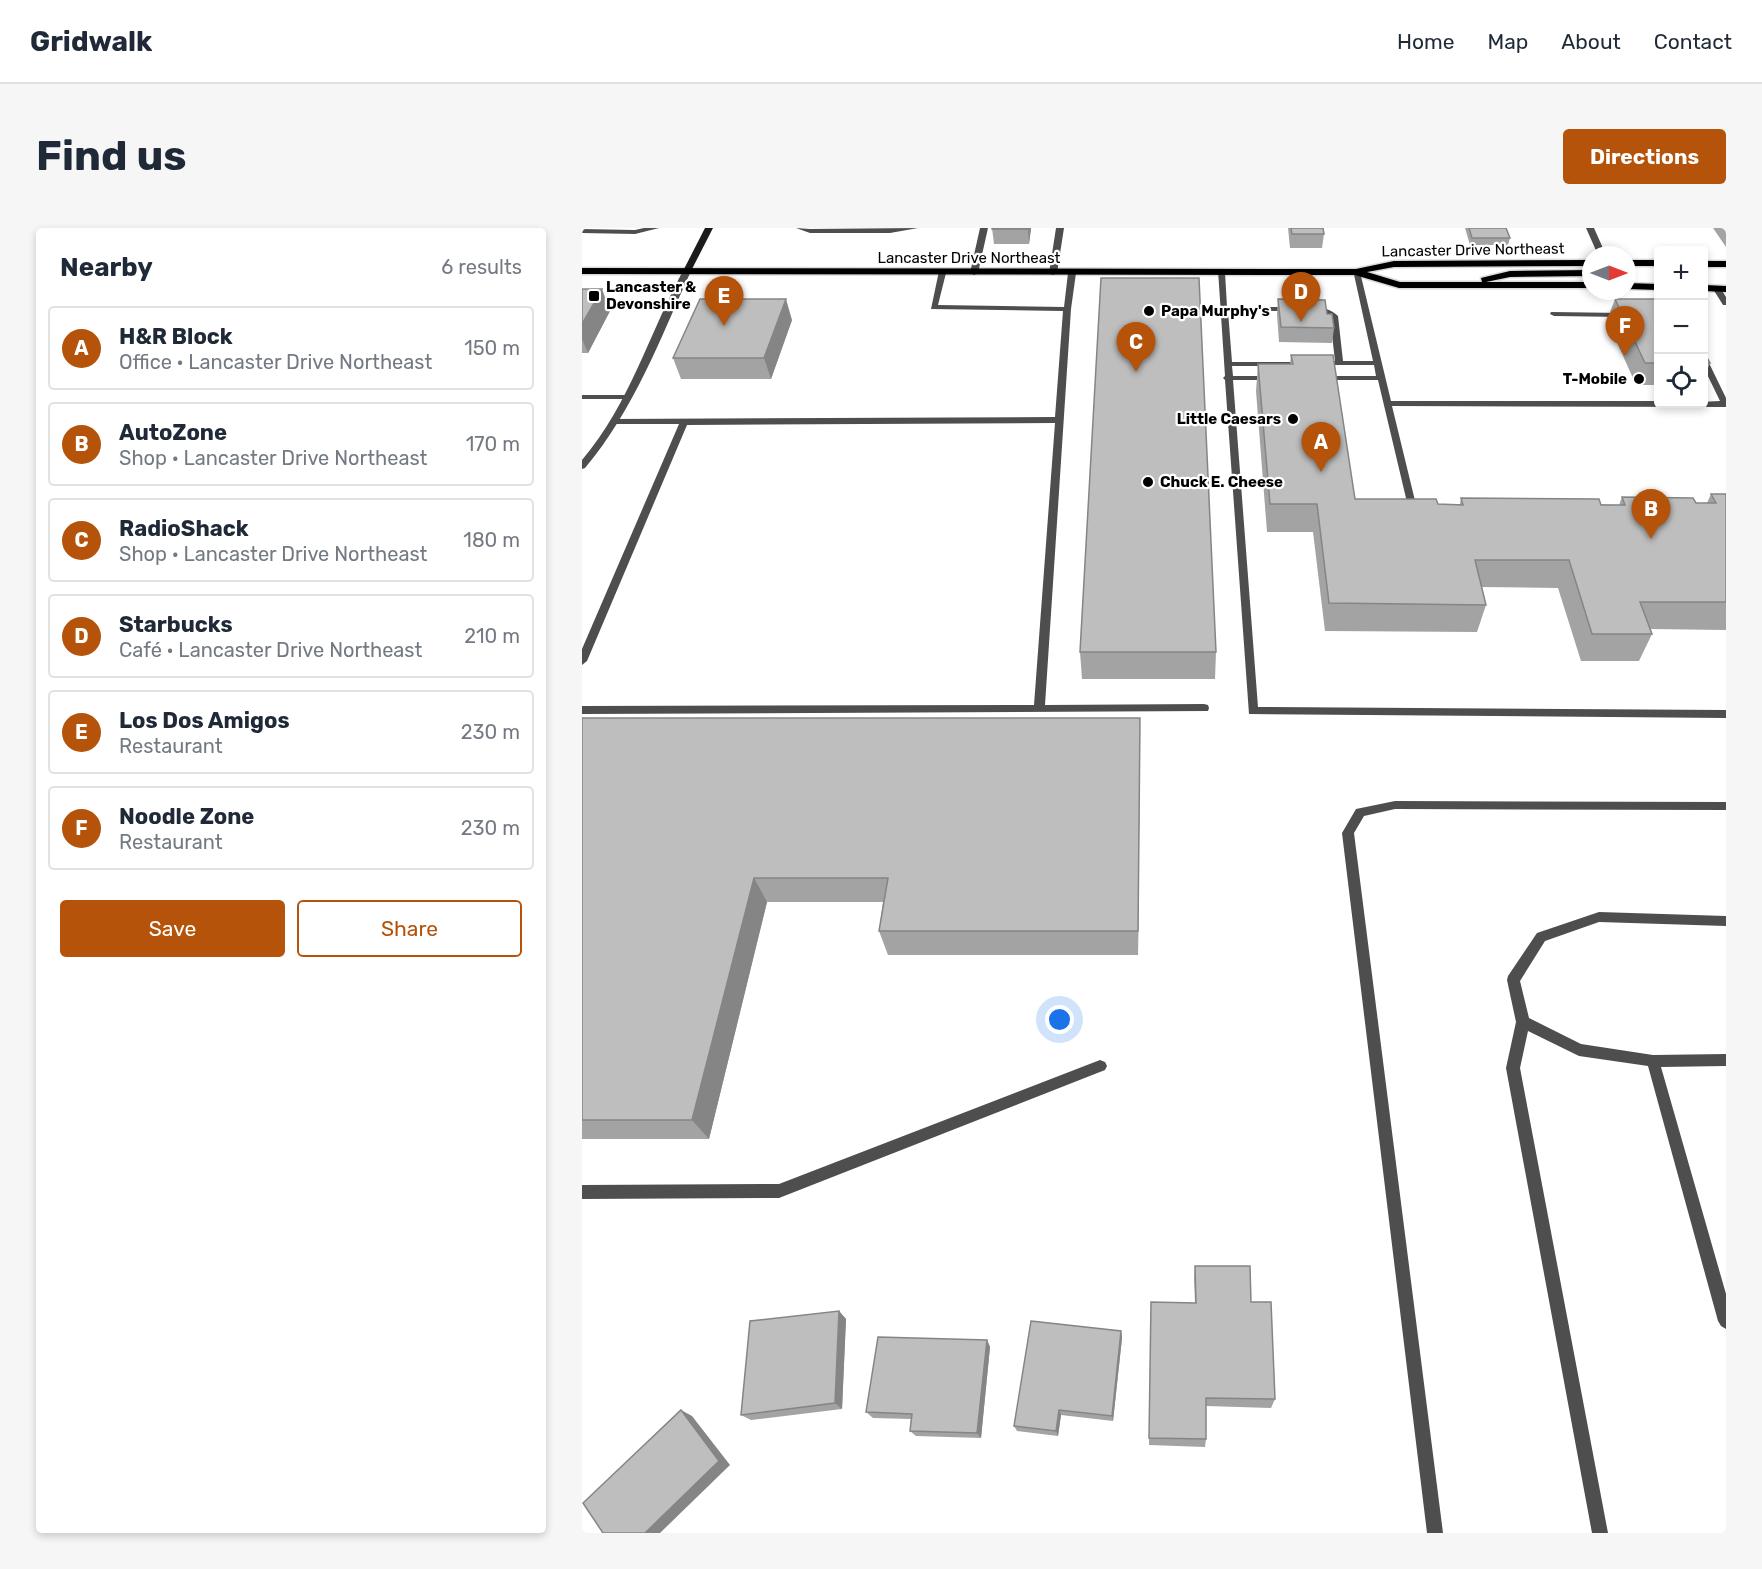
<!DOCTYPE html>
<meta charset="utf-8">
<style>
body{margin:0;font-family:Rubik,sans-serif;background:#f6f6f7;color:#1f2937}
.controls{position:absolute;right:18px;top:18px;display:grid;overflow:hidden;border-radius:6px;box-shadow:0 3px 9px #0003}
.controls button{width:54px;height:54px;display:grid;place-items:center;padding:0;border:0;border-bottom:2px solid #e0e1e3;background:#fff;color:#1f2937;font:30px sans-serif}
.compass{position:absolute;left:1000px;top:18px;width:54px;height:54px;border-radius:50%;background:#fff;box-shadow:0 3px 9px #0003;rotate:90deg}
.you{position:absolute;left:478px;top:792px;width:21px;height:21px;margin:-15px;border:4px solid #fff;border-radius:50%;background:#1a73e8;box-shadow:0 0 0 9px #1a73e833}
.badge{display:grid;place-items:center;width:39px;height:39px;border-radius:50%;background:#b45309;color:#fff;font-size:20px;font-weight:700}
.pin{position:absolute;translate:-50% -50px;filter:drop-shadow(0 2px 3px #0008)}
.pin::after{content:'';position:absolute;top:32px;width:21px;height:18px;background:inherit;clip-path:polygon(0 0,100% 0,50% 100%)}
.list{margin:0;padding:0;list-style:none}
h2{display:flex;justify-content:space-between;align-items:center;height:78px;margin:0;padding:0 24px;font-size:26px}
h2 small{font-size:20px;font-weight:400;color:#747a83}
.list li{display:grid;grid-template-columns:39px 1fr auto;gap:18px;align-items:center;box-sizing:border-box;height:84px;margin:0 12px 12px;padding:0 12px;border:2px solid #e0e1e3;border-radius:6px}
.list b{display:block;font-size:22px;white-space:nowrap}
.list p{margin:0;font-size:20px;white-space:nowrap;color:#747a83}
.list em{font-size:20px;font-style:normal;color:#747a83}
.actions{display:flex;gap:12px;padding:18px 24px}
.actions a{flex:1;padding:14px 0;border:2px solid #b45309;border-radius:6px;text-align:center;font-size:21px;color:#b45309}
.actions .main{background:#b45309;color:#fff}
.icon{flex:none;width:33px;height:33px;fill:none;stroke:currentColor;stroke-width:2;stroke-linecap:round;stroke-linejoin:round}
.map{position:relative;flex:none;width:1144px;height:1305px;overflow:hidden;border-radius:6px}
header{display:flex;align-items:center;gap:36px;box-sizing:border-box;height:84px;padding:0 30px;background:#fff;border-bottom:2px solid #e0e1e3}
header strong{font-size:28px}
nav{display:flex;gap:33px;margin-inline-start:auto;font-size:21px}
.intro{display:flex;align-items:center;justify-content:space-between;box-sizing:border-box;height:144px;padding:0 36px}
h1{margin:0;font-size:42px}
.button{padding:15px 27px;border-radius:6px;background:#b45309;color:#fff;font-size:21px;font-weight:700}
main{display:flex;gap:36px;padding:0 36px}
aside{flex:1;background:#fff;border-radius:6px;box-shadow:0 3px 9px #0003}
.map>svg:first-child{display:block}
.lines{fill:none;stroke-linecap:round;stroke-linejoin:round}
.primary-casing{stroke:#dbdbdb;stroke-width:3}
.lane{fill:#4e4e4e;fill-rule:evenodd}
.street{fill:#4e4e4e;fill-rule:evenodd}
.secondary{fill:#1b1b1b;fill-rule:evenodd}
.primary{fill:#000;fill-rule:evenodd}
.wall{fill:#a3a3a3}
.shaded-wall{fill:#858585}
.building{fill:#bebebe;stroke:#858585;stroke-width:1.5}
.poi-dot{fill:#000;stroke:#fff;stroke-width:2}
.labels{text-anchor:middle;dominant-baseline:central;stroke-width:4.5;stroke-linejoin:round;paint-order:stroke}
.far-street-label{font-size:15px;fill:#000;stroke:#fff}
.far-poi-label{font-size:15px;font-weight:bold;fill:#000;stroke:#fff;text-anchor:start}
</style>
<header>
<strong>Gridwalk</strong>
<nav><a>Home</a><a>Map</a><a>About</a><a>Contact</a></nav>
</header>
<div class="intro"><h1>Find us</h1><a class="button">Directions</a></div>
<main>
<aside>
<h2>Nearby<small>6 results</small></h2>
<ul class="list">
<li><span class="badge">A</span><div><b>H&amp;R Block</b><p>Office · Lancaster Drive Northeast</p></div><em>150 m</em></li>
<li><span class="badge">B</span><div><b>AutoZone</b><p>Shop · Lancaster Drive Northeast</p></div><em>170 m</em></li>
<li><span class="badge">C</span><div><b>RadioShack</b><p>Shop · Lancaster Drive Northeast</p></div><em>180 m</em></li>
<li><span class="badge">D</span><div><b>Starbucks</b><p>Café · Lancaster Drive Northeast</p></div><em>210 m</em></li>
<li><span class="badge">E</span><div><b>Los Dos Amigos</b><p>Restaurant</p></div><em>230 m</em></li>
<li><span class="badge">F</span><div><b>Noodle Zone</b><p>Restaurant</p></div><em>230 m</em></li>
</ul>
<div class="actions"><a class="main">Save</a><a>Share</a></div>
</aside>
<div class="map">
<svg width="1144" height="1305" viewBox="0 0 1144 1305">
<rect width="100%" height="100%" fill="#fff"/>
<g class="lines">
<defs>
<path id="primary" d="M1009 32V38L812 39 785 44 818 54H900L899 50 928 43 1009 42V48L928 49 904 54H1009V60H817L773 47 0 46V40L774 41 812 33Z
M1045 32H1076V38H1045Z
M1122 33H1144V39H1122Z
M1045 55 1076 56V62L1045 61Z
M1122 57 1144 58V64L1122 63Z"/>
</defs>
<use href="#primary" class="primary-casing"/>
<path class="lane" d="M62 0H77L53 6 0 5V1L53 2Z
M214 0 228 1 336 0 308 5H228Z
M398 0H406L396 45 392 47 388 45Z
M474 0H482L475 45 471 47 467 45Z
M636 42 643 44 645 79H710L714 81 710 83H646L650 134H724L728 136 724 138H650L651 148H691L695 150 691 152H651L676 479 1144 482V490L667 486 643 152 641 150 643 148Z
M771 42 778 44 809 173H1076V176L1138 173 1122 140V131L1126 133 1144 170V179L810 178 836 285 834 287H828L796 152H738L734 150 738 148H794L792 137H748V133H753L748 89 742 85 726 81C735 76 749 81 756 88L761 133H791Z
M357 43 364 45 356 77 482 79 486 45 490 43 494 45 489 81 463 477 622 476 626 477 627 480 626 483 0 486V478L452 477 473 195 105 197 5 433 0 437V421L97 196H32L29 195V191L473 189 481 83 349 81Z
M1132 59 1139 61 1144 69V77H1141L1131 61Z
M969 84 1042 85 1046 87 1042 89 972 88 968 86Z
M0 167H45L49 169 45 171H0Z
M813 573 1144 574V582L813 581 782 588 772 605 861 1305H845L760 605 774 581Z
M1017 684 1144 688V698L1017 694 963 713 938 753 947 790 999 816 1071 827 1144 826V838L1079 839 1144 1066V1101L1139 1098 1136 1093 1066 838 997 828 946 803 938 840 1026 1305H1010L924 840 934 794 925 752 926 748 955 705Z
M518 832 523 834 525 838 523 842 197 970 0 971V957L197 956Z"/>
<path class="street" d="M1004 0H1012L1024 27H1016Z
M102 41 109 43C78 111 52 182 3 240L0 241V232C48 176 67 105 102 41Z"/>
<path class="secondary" d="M123 0H131L109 43 102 45 101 43Z"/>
<use href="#primary" class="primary"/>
</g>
<path class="wall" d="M410 0H449L447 16H412Z
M706 0H741L742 6 740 20H708Z
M883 0H924L928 10 926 17H888Z
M1131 0H1144V19Z
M0 61 28 83 6 125H0Z
M696 71 745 86 752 100 750 115 697 114 695 86Z
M1033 71H1077V157H1054L1025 92Z
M210 92 189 151H99L91 130Z
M1122 124 1128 135 1122 150Z
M709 127 773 271 856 276H878L879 270 1037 277 1040 269 1114 275H1125L1129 266H1144V402L1068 401 1070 406 1057 433H999L976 360 900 359 904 377 895 404 743 403 731 304H685L674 163 676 136H708Z
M498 424H634L633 451H500Z
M0 490H558L556 727H306L297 703 301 674H185L127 911H0Z
M613 1038 669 1074 693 1171 689 1180 624 1178V1211L623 1219 567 1217 569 1074 613 1075 612 1049Z
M257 1083 264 1091 260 1181 169 1192 159 1187Z
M539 1103 540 1110 531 1193 479 1187 476 1208 435 1203 432 1198Z
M405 1112 408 1119 399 1210 334 1208 328 1203 329 1191 291 1190 284 1184Z"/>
<path class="shaded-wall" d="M446 0H449L447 16 446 1Z
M20 61 28 83 6 125 0 111V96Z
M204 71 210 92 189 151 182 130Z
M558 490V516L556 727V703Z
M172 650 185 674 127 911 110 892Z
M257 1083 264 1091 260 1181 253 1175Z
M539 1103 540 1110 531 1193 530 1188Z
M405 1112 408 1119 399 1210 395 1205Z
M99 1182 110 1188 148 1237 78 1305H63Z
M477 1182 479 1187 476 1208 474 1203Z"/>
<path class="building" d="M410 0H446V1H410Z
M709 0H741L742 6H710Z
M887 0H924L928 10H890Z
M519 50H617L634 424H498Z
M0 61H20L0 96Z
M118 71H204L182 130H91Z
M696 71 743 72 745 86H750L752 100 699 99Z
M1033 71H1077V135H1063Z
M1122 124 1128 135H1122Z
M709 127H751L773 271H854L856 276 881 277 879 270 1017 271 1019 277H1043L1040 269 1111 270 1114 275H1134L1129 266H1144V374H1058L1070 406H1010L987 332H893L904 377 747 375 735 276H688L676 136H711Z
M0 490H558L556 703H297L306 650H172L110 892H0Z
M613 1038H668L669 1074H689L693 1171 624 1170V1211L567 1210 569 1074 614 1075Z
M257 1083 253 1175 159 1187 168 1093Z
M449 1093 539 1103 530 1188 477 1182 474 1203 432 1198Z
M296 1109 405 1112 395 1205 328 1203 330 1186 284 1184Z
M99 1182 137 1233 63 1305H21L1 1275Z"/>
<g class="poi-dot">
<rect x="6" y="62" width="12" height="12" rx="3"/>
<circle cx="567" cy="83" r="6"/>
<circle cx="1057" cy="151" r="6"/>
<circle cx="711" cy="191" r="6"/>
<circle cx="566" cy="254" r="6"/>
</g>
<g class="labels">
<g class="far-street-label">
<text transform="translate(891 22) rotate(-1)">Lancaster Drive Northeast</text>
<text x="387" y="30">Lancaster Drive Northeast</text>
</g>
<g class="far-poi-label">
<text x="24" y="59">Lancaster &amp;<tspan x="24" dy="17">Devonshire</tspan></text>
<text x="579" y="83">Papa Murphy's</text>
<text x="1045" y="151" text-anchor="end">T-Mobile</text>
<text x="699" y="191" text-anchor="end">Little Caesars</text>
<text x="578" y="254">Chuck E. Cheese</text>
</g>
</g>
</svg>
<div class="controls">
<button>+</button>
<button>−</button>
<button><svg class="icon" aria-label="locate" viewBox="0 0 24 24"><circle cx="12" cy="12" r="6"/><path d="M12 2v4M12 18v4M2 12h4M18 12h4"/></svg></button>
</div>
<svg class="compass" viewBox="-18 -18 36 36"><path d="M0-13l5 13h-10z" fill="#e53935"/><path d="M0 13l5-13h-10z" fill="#747a83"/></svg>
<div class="you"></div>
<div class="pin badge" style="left:739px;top:244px">A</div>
<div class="pin badge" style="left:1069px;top:311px">B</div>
<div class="pin badge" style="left:554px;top:144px">C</div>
<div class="pin badge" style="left:719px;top:94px">D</div>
<div class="pin badge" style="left:142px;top:98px">E</div>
<div class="pin badge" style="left:1043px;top:128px">F</div>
</div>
</main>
